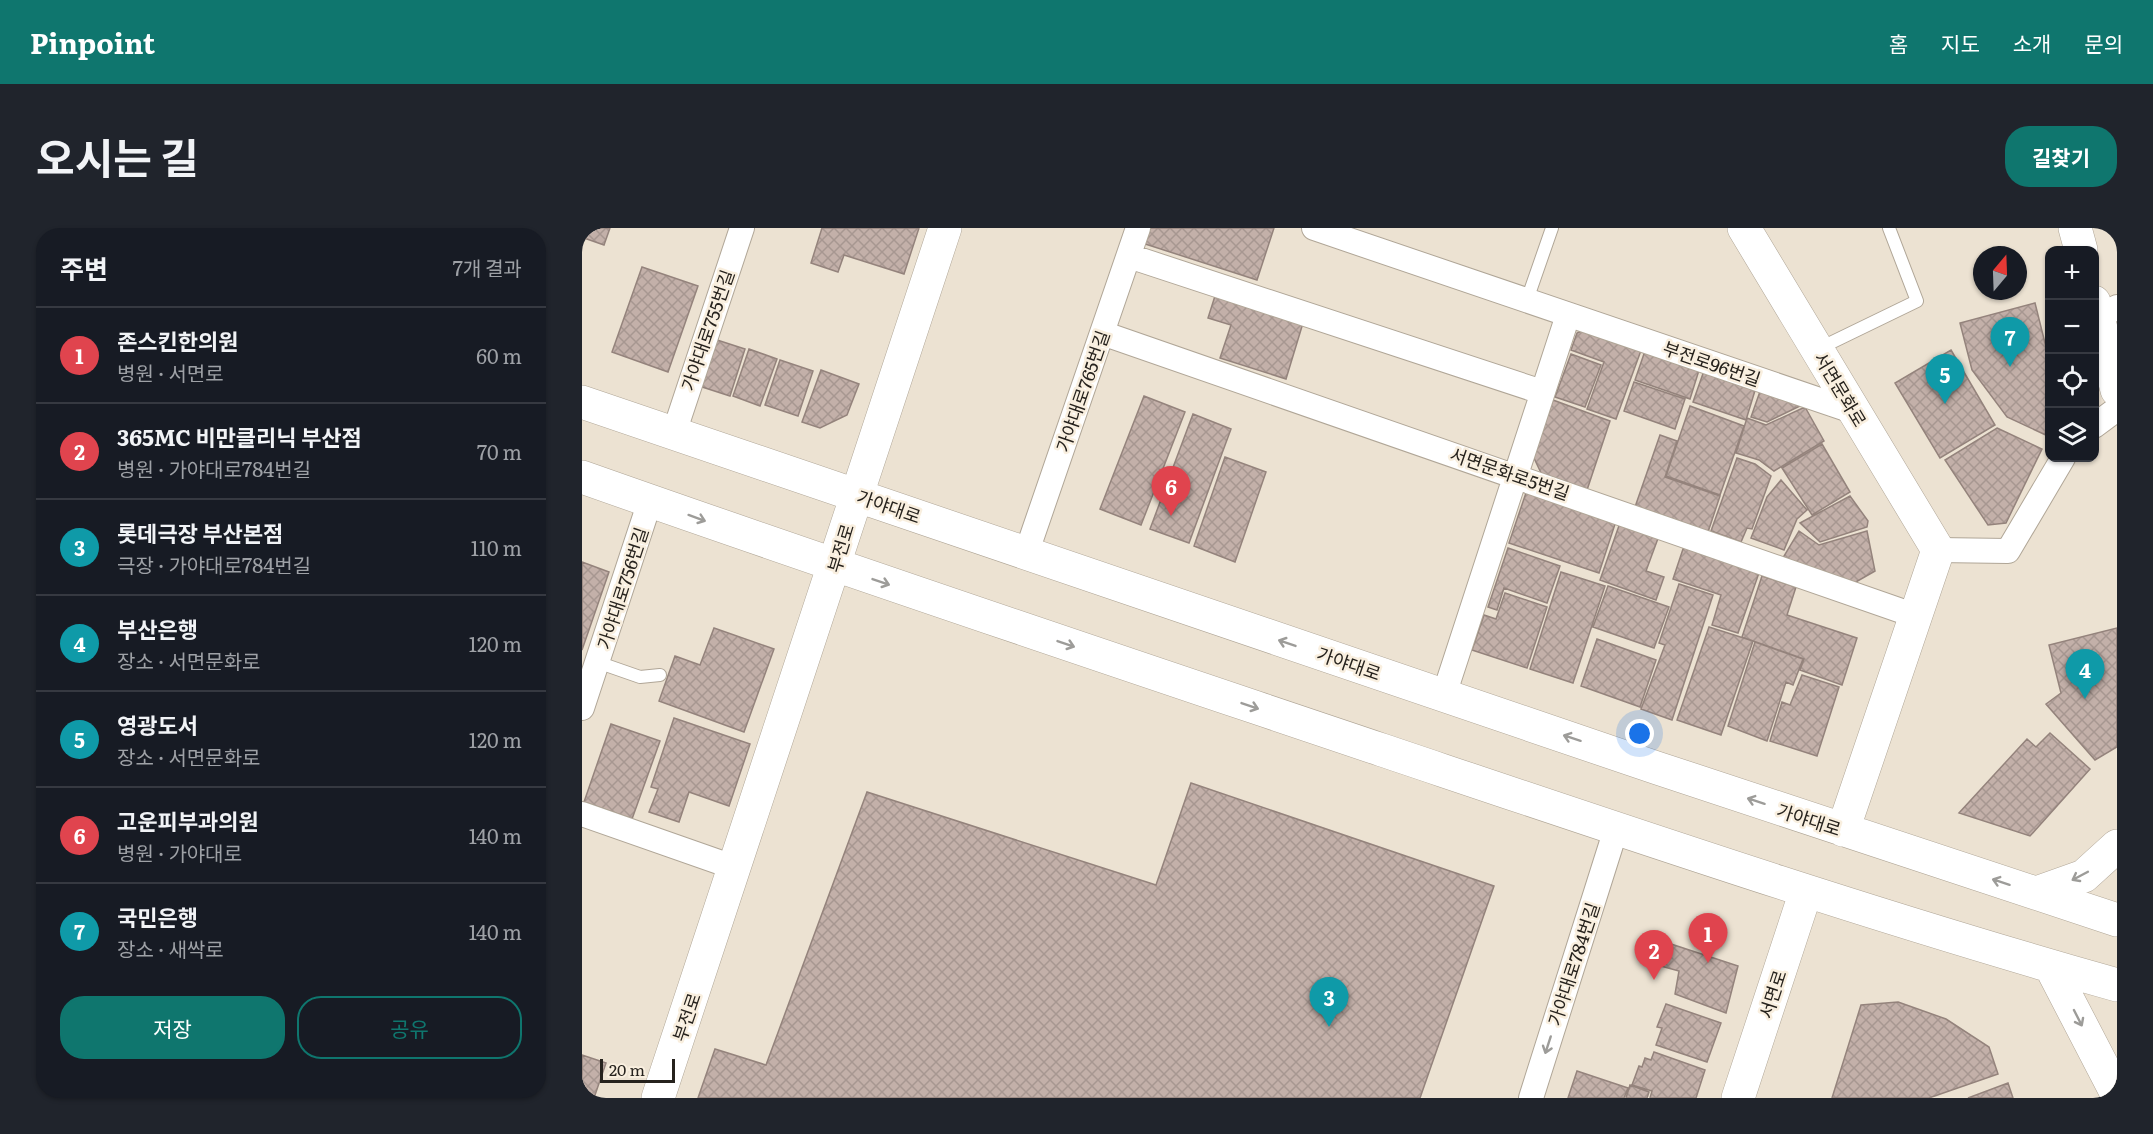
<!DOCTYPE html>
<html lang="ko">
<meta charset="utf-8">
<style>
body{margin:0;font-family:Literata,"Noto Sans KR",serif;background:#20242c;color:#f1f3f6}
.controls{position:absolute;right:18px;top:18px;display:grid;overflow:hidden;border-radius:12px;box-shadow:0 2px 4px #0004}
.controls button{width:54px;height:54px;display:grid;place-items:center;padding:0;border:0;border-bottom:2px solid #363941;background:#171b24;color:#f1f3f6;font:30px sans-serif}
.compass{position:absolute;left:1391px;top:18px;width:54px;height:54px;border-radius:50%;background:#171b24;box-shadow:0 2px 4px #0004;rotate:19deg}
.scale{position:absolute;left:18px;bottom:15px;width:75px;box-sizing:border-box;padding-left:6px;border:3px solid #26221d;border-top:0;font-size:16px;line-height:21px;white-space:nowrap;color:#26221d;-webkit-text-stroke:4px #f9efdf;paint-order:stroke}
.you{position:absolute;left:1058px;top:506px;width:21px;height:21px;margin:-15px;border:4px solid #fff;border-radius:50%;background:#1a73e8;box-shadow:0 0 0 9px #1a73e833}
.badge{display:grid;place-items:center;width:39px;height:39px;border-radius:50%;background:#0f766e;color:#fff;font-size:20px;font-weight:700}
.pin{position:absolute;translate:-50% -50px;filter:drop-shadow(0 2px 3px #0008)}
.pin::after{content:'';position:absolute;top:32px;width:21px;height:18px;background:inherit;clip-path:polygon(0 0,100% 0,50% 100%)}
.list{margin:0;padding:0;list-style:none}
h2{display:flex;justify-content:space-between;align-items:center;height:78px;margin:0;padding:0 24px;font-size:26px}
h2 small{font-size:20px;font-weight:400;color:#9ea1a6}
.list li{display:grid;grid-template-columns:39px 1fr auto;gap:18px;align-items:center;box-sizing:border-box;height:96px;padding:0 24px;border-top:2px solid #363941}
.list b{display:block;font-size:22px;white-space:nowrap}
.list p{margin:0;font-size:20px;white-space:nowrap;color:#9ea1a6}
.list em{font-size:20px;font-style:normal;color:#9ea1a6}
.actions{display:flex;gap:12px;padding:18px 24px}
.actions a{flex:1;padding:14px 0;border:2px solid #0f766e;border-radius:24px;text-align:center;font-size:21px;color:#0f766e}
.actions .main{background:#0f766e;color:#fff}
.icon{flex:none;width:33px;height:33px;fill:none;stroke:currentColor;stroke-width:2;stroke-linecap:round;stroke-linejoin:round}
.map{position:relative;flex:none;width:1535px;height:870px;overflow:hidden;border-radius:24px}
header{display:flex;align-items:center;gap:36px;box-sizing:border-box;height:84px;padding:0 30px;background:#0f766e;color:#fff}
header strong{font-size:28px}
nav{display:flex;gap:33px;margin-inline-start:auto;font-size:21px}
.intro{display:flex;align-items:center;justify-content:space-between;box-sizing:border-box;height:144px;padding:0 36px}
h1{margin:0;font-size:42px}
.button{padding:15px 27px;border-radius:24px;background:#0f766e;color:#fff;font-size:21px;font-weight:700}
main{display:flex;gap:36px;padding:0 36px}
aside{flex:1;background:#171b24;border-radius:24px;box-shadow:0 2px 4px #0004}
.map>svg:first-child{display:block}
.building{fill:url(#building-cross-hatch);stroke:#94837c;stroke-width:1.5}
.lines{fill:none;stroke-linecap:round;stroke-linejoin:round}
.service-casing{stroke:#b0a697;stroke-width:14}
.minor-casing{stroke:#b0a697;stroke-width:26}
.secondary-casing{stroke:#b0a697;stroke-width:34}
.service{stroke:#fff;stroke-width:12}
.minor{stroke:#fff;stroke-width:24}
.secondary{stroke:#fff;stroke-width:33}
.oneway{stroke:#9d9c99}
.labels{text-anchor:middle;dominant-baseline:central;stroke-width:5;stroke-linejoin:round;paint-order:stroke}
.street-label{font-size:18px;fill:#26221d;stroke:#f9efdf}
</style>
<header>
<strong>Pinpoint</strong>
<nav><a>홈</a><a>지도</a><a>소개</a><a>문의</a></nav>
</header>
<div class="intro"><h1>오시는 길</h1><a class="button">길찾기</a></div>
<main>
<aside>
<h2>주변<small>7개 결과</small></h2>
<ul class="list">
<li><span class="badge" style="background:#e0444e">1</span><div><b>존스킨한의원</b><p>병원 · 서면로</p></div><em>60 m</em></li>
<li><span class="badge" style="background:#e0444e">2</span><div><b>365MC 비만클리닉 부산점</b><p>병원 · 가야대로784번길</p></div><em>70 m</em></li>
<li><span class="badge" style="background:#0f9aa8">3</span><div><b>롯데극장 부산본점</b><p>극장 · 가야대로784번길</p></div><em>110 m</em></li>
<li><span class="badge" style="background:#0f9aa8">4</span><div><b>부산은행</b><p>장소 · 서면문화로</p></div><em>120 m</em></li>
<li><span class="badge" style="background:#0f9aa8">5</span><div><b>영광도서</b><p>장소 · 서면문화로</p></div><em>120 m</em></li>
<li><span class="badge" style="background:#e0444e">6</span><div><b>고운피부과의원</b><p>병원 · 가야대로</p></div><em>140 m</em></li>
<li><span class="badge" style="background:#0f9aa8">7</span><div><b>국민은행</b><p>장소 · 새싹로</p></div><em>140 m</em></li>
</ul>
<div class="actions"><a class="main">저장</a><a>공유</a></div>
</aside>
<div class="map">
<svg width="1535" height="870" viewBox="0 0 1535 870">
<defs>
<pattern id="building-cross-hatch" width="8" height="8" patternUnits="userSpaceOnUse" patternTransform="scale(1.5)"><rect width="8" height="8" fill="#c3b0a9"/><path d="M0 0l8 8M0 8l8-8" fill="none" stroke="#a79791"/></pattern>
</defs>
<rect width="100%" height="100%" fill="#ece2d2"/>
<path class="building" d="M0 0H28L22 17 2 10 0 16Z
M240 0H337L322 46 262 27 256 44 229 35Z
M562 0H692L675 52 557 14Z
M60 39 116 58 86 144 30 124Z
M633 68 721 95 704 151 638 130 649 97 626 90Z
M1453 75 1468 135 1466 208 1425 189 1390 142 1378 95Z
M1009 99 1061 117 1034 191 1005 181 1022 134 989 122 995 105Z
M132 111 163 121 148 168 117 158Z
M1064 120 1118 139 1108 171 1053 152Z
M167 121 195 131 178 178 151 168Z
M1369 122 1413 197 1358 230 1313 155Z
M989 126 1019 137 1003 179 973 169Z
M198 132 231 143 216 188 183 177Z
M1124 137 1175 156 1164 192 1111 174Z
M239 142 277 156 265 187 238 200 220 194Z
M1052 154 1103 171 1093 201 1042 183Z
M1181 155 1220 170 1218 178 1185 194 1169 189Z
M562 168 603 184 559 297 518 281Z
M971 172 1028 193 1005 262 960 247 951 228Z
M1108 178 1162 198 1138 267 1084 248Z
M1223 179 1242 213 1192 243 1177 232 1154 225 1165 190 1184 197Z
M611 186 649 201 607 315 568 301Z
M1415 200 1460 221 1424 295 1406 297 1363 232Z
M1078 207 1095 213 1083 249 1138 268 1126 304 1053 279Z
M1240 216 1268 264 1230 287 1200 240Z
M643 229 684 244 653 334 612 318Z
M1155 230 1173 236 1189 248 1170 301 1165 300 1159 314 1129 303Z
M1199 252 1225 282 1215 291 1202 322 1169 310 1185 269Z
M946 259 1035 290 1017 345 927 315Z
M1268 268 1286 293 1285 299 1238 314 1218 295Z
M1039 292 1078 305 1064 343 1082 349 1074 372 1018 352Z
M1217 303 1237 317 1285 303 1293 343 1267 358 1199 333Z
M1103 315 1178 342 1156 405 1130 397 1139 367 1091 351Z
M926 320 978 338 965 375 922 360 915 382 906 379Z
M0 334 27 344 0 422Z
M979 344 1023 358 991 455 948 441Z
M1180 348 1214 359 1205 387 1275 410 1260 457 1218 442 1222 431 1160 409Z
M1097 356 1131 367 1090 492 1059 481 1083 417 1077 415Z
M1026 358 1087 379 1072 420 1011 399Z
M923 365 965 379 945 440 890 422 902 387 914 391Z
M1127 399 1171 413 1139 507 1095 492Z
M132 400 192 421 162 504 77 473 93 428 118 437Z
M1535 400V519L1513 532 1464 476 1479 465 1467 417Z
M1015 411 1074 432 1058 479 999 458Z
M1173 414 1221 431 1211 457 1204 454 1185 513 1146 498Z
M1220 447 1257 459 1235 528 1188 513 1200 474 1208 477Z
M92 490 168 516 147 578 107 564 97 594 67 584 76 561 69 559Z
M29 496 78 513 50 591 2 574Z
M1468 505 1508 541 1448 608 1377 585 1445 511 1454 519Z
M609 555 912 658 838 870H116L133 821 184 837 285 564 574 657Z
M1083 714 1156 738 1144 785 1093 766 1097 743 1075 737Z
M1316 774 1364 791 1407 819 1416 846 1347 870H1250L1279 777Z
M1084 776 1139 795 1125 834 1074 817 1080 800 1075 799Z
M1072 824 1123 842 1114 870H1068L1070 863 1050 857 1057 838 1060 839 1063 830 1069 832Z
M0 827 24 835 12 870H0Z
M995 843 1046 860 1042 870H986Z
M1426 855 1431 870H1386Z
M1048 857 1067 864 1065 870H1044Z"/>
<g class="lines">
<defs>
<path id="service" d="M945 72 970 0
M1236 121 1335 73 1307 0
M15 434 58 449 78 447"/>
<path id="minor" d="M732 0 1273 184
M547 28 960 164
M1517 90 1535 79
M520 105 1334 388
M1512 198 1535 181
M92 205 160 0
M1356 322 1426 323 1481 230
M444 326 556 0
M862 467 986 87
M0 480 68 273
M0 586 154 640
M949 870 1034 601"/>
<path id="secondary" d="M1162 0 1356 322 1261 602
M1493 0 1499 22
M1512 74 1535 162
M0 174 1075 540 1535 692
M0 249C266 343 533 432 800 522 1044 604 1287 687 1535 757
M1454 665 1502 648 1535 618
M1469 739 1535 866
M76 870 363 0
M1156 870 1224 663"/>
</defs>
<use href="#service" class="service-casing"/>
<use href="#minor" class="minor-casing"/>
<use href="#secondary" class="secondary-casing"/>
<use href="#service" class="service"/>
<use href="#minor" class="minor"/>
<use href="#secondary" class="secondary"/>
</g>
<defs><path id="oneway-shaft" d="M-6 0H5M1.5-3L5.5 0L1.5 3" fill="none" stroke-width="1.6" stroke-linecap="round" stroke-linejoin="round" transform="scale(1.5)"/></defs>
<g class="oneway">
<use href="#oneway-shaft" transform="translate(115 290) rotate(20)"/>
<use href="#oneway-shaft" transform="translate(299 354) rotate(19)"/>
<use href="#oneway-shaft" transform="translate(705 415) rotate(-161)"/>
<use href="#oneway-shaft" transform="translate(484 416) rotate(19)"/>
<use href="#oneway-shaft" transform="translate(668 478) rotate(19)"/>
<use href="#oneway-shaft" transform="translate(990 510) rotate(-162)"/>
<use href="#oneway-shaft" transform="translate(1174 573) rotate(-162)"/>
<use href="#oneway-shaft" transform="translate(1498 648) rotate(152)"/>
<use href="#oneway-shaft" transform="translate(1419 654) rotate(-162)"/>
<use href="#oneway-shaft" transform="translate(1496 790) rotate(63)"/>
<use href="#oneway-shaft" transform="translate(966 817) rotate(108)"/>
</g>
<g class="labels">
<g class="street-label">
<text transform="translate(125 102) rotate(-71)">가야대로755번길</text>
<text transform="translate(1130 135) rotate(19)">부전로96번길</text>
<text transform="translate(1259 161) rotate(59)">서면문화로</text>
<text transform="translate(500 163) rotate(-71)">가야대로765번길</text>
<text transform="translate(928 245) rotate(19)">서면문화로5번길</text>
<text transform="translate(307 278) rotate(19)">가야대로</text>
<text transform="translate(258 320) rotate(-73)">부전로</text>
<text transform="translate(40 360) rotate(-72)">가야대로756번길</text>
<text transform="translate(767 435) rotate(19)">가야대로</text>
<text transform="translate(1227 591) rotate(18)">가야대로</text>
<text transform="translate(991 736) rotate(-72)">가야대로784번길</text>
<text transform="translate(1190 766) rotate(-72)">서면로</text>
<text transform="translate(104 789) rotate(-71)">부전로</text>
</g>
</g>
</svg>
<div class="controls">
<button>+</button>
<button>−</button>
<button><svg class="icon" aria-label="locate" viewBox="0 0 24 24"><circle cx="12" cy="12" r="6"/><path d="M12 2v4M12 18v4M2 12h4M18 12h4"/></svg></button>
<button><svg class="icon" aria-label="layers" viewBox="0 0 24 24"><path d="M12 4l9 5-9 5-9-5zM3 14l9 5 9-5"/></svg></button>
</div>
<svg class="compass" viewBox="-18 -18 36 36"><path d="M0-13l5 13h-10z" fill="#e53935"/><path d="M0 13l5-13h-10z" fill="#9ea1a6"/></svg>
<div class="scale">20 m</div>
<div class="you"></div>
<div class="pin badge" style="left:1126px;top:735px;background:#e0444e">1</div>
<div class="pin badge" style="left:1072px;top:752px;background:#e0444e">2</div>
<div class="pin badge" style="left:747px;top:799px;background:#0f9aa8">3</div>
<div class="pin badge" style="left:1503px;top:471px;background:#0f9aa8">4</div>
<div class="pin badge" style="left:1363px;top:176px;background:#0f9aa8">5</div>
<div class="pin badge" style="left:589px;top:288px;background:#e0444e">6</div>
<div class="pin badge" style="left:1428px;top:139px;background:#0f9aa8">7</div>
</div>
</main>
